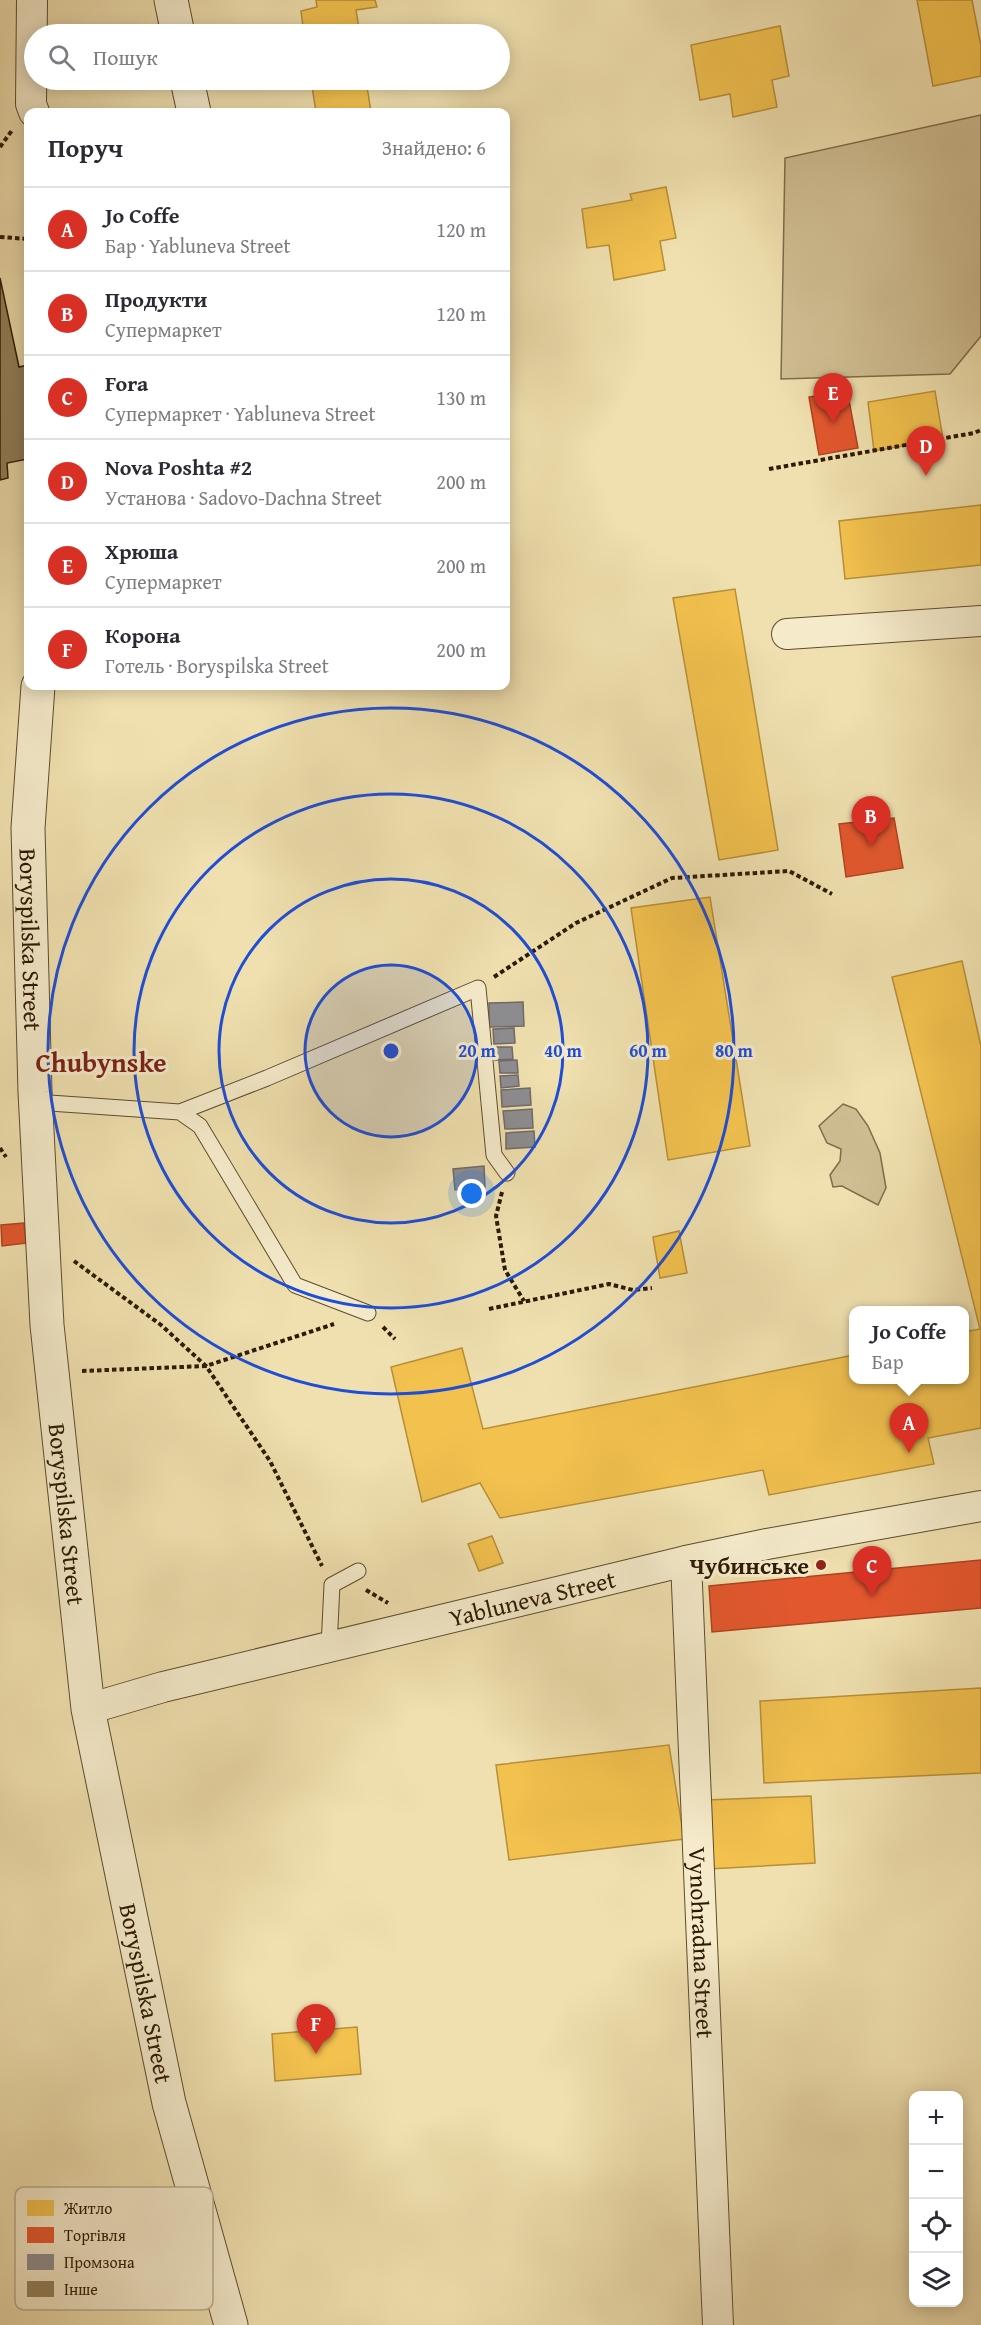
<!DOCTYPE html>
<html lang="uk">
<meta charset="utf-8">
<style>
body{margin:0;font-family:"Gentium Book Plus",serif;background:#f7f7f7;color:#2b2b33}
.controls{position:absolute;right:18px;bottom:18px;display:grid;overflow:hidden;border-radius:12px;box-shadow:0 3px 15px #0003}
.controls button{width:54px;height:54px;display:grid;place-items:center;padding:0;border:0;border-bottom:2px solid #e1e1e2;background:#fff;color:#2b2b33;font:30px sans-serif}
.you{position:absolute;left:472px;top:1194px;width:21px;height:21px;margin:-15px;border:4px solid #fff;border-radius:50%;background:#1a73e8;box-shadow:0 0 0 9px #1a73e833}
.badge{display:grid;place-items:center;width:39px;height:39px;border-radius:50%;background:#d93025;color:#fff;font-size:20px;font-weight:700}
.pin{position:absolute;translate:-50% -50px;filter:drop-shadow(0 2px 3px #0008)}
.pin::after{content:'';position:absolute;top:32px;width:21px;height:18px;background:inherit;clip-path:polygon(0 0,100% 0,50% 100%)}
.popup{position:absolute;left:849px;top:1306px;width:120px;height:78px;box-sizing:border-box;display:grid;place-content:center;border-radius:12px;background:#fff;filter:drop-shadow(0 2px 4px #0005);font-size:20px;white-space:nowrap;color:#7c7c81}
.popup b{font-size:22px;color:#2b2b33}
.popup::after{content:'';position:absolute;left:50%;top:100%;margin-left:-12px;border:12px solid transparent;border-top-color:#fff}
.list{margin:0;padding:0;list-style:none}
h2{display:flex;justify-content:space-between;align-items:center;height:78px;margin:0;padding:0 24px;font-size:26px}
h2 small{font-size:20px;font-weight:400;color:#7c7c81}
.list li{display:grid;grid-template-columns:39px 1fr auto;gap:18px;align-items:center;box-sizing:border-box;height:84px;padding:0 24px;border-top:2px solid #e1e1e2}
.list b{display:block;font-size:22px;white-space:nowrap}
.list p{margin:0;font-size:20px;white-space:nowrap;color:#7c7c81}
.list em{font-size:20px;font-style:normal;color:#7c7c81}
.icon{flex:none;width:33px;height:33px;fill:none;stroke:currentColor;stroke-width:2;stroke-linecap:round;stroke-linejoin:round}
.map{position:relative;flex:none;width:981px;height:2325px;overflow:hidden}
.search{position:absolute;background:#fff;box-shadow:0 3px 15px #0003;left:24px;top:24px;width:486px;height:66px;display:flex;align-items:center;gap:15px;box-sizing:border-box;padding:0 21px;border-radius:33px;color:#7c7c81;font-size:22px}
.panel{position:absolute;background:#fff;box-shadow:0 3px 15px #0003;left:24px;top:108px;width:486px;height:582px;border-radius:12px}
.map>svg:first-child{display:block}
.green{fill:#cfbe92;stroke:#7e6c4a;stroke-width:1.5}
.homes{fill:#f2c14e;stroke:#b78f38;stroke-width:1.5}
.shops{fill:#e4572e;stroke:#ad4521;stroke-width:1.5}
.industry{fill:#8d8d92;stroke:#706a67;stroke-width:1.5}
.building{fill:#92815c;stroke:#2c1a03;stroke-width:1.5}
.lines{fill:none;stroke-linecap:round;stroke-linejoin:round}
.service-casing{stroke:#5d4c2e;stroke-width:17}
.minor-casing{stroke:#5d4c2e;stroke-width:32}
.tertiary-casing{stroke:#5d4c2e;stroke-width:35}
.path{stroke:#2c1a03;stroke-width:4;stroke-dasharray:4.5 3;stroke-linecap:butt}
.service{stroke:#f5ebcb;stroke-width:15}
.minor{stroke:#f5ebcb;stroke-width:30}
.tertiary{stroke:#f5ebcb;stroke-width:33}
.ring{fill:none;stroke:#1d4ed8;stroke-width:3}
.poi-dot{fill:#8f2418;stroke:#f5ebcb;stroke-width:2}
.labels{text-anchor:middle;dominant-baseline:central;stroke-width:6;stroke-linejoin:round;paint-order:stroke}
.street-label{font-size:24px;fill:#2c1a03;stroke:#f5ebcb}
.poi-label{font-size:24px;font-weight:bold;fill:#2c1a03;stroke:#f5ebcb;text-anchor:end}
.quarter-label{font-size:27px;font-weight:bold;fill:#7a1f14;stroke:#f5ebcb}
.key{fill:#f5ebcb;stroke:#b9ac8f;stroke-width:1.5}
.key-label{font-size:16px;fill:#2c1a03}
.centre{fill:#1d4ed8;stroke:#f5ebcb;stroke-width:3}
.ring-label{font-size:18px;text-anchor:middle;font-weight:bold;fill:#1d4ed8;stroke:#f5ebcb;stroke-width:6;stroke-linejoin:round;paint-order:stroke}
</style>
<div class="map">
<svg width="981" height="2325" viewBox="0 0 981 2325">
<rect width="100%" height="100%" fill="#f0e0af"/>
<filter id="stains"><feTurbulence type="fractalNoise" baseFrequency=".00333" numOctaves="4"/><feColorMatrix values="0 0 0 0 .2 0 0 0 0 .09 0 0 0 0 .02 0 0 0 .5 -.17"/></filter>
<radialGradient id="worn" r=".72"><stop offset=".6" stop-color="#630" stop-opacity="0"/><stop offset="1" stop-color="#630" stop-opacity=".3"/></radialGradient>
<path class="green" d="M981 115V336L950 374 781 379 785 158Z
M843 1104 856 1109 868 1126 880 1153 886 1188 878 1205 842 1186 833 1187 830 1175 840 1161 841 1149 827 1143 819 1126Z"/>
<path class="homes" d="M316 0H375L377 7 356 10 360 34H304L301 11 317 7Z
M917 0H972L981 46V76L933 86Z
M780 26 789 76 772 80 777 107 733 117 730 94 700 100 691 45Z
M311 80H366L371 112H316Z
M666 187 676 238 660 241 665 270 614 280 609 245 587 248 582 209 632 200 630 194Z
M935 391 943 439 874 451 868 402Z
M981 505V565L845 579 839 521Z
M735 589 778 850 719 860 673 598Z
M710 897 750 1146 668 1160 631 908Z
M962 961 981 1046V1428L928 1438 934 1464 769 1495 763 1470 500 1518 480 1483 422 1502 391 1367 462 1348 483 1429 854 1355V1380H964V1332L980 1329 892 977Z
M679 1231 687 1273 660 1278 653 1237Z
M492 1536 503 1563 479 1571 468 1544Z
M981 1688V1773L764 1783 760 1701Z
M669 1745 684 1839 509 1860 496 1765Z
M811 1796 815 1863 709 1869 706 1800Z
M357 2027 361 2074 275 2081 272 2034Z"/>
<path class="shops" d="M847 390 858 448 819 455 809 397Z
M894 818 903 868 846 877 839 824Z
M24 1223 26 1243 2 1246 1 1225Z
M981 1560V1608L712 1632 709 1586Z"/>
<path class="industry" d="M523 1002 524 1026 489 1027V1003Z
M514 1028 515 1043 494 1044 493 1029Z
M494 1047H512L513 1059 495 1060Z
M517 1060 518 1073H500L499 1061Z
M518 1075 519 1086 501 1088 500 1076Z
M530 1088 531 1105 502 1107 501 1090Z
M532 1109 533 1128 505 1129 503 1111Z
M534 1131 535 1147 506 1149V1133Z
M484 1166 485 1187 455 1190 453 1169Z"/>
<path class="building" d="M0 278 19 367 28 365V459L7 463 8 478 0 480Z"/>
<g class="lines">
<defs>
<path id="service" d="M35 1102 180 1112 267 1078 478 988 494 1155 507 1173
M180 1112 200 1126 295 1285 368 1313
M329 1647 332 1585 358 1571"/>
<g id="minor">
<path d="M32 0 31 104 34 112"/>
<path d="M787 634 981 621"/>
<path id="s1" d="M686 1561 718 2325"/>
<path id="s2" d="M88 1709 163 1687 686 1561 767 1544 981 1506"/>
</g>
<g id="tertiary">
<path d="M171 0 178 34"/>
<path d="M187 80 194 112"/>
<path id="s3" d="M38 686 28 828 35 1092 47 1325 88 1709 169 2103 231 2325"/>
</g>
</defs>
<use href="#service" class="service-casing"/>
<use href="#minor" class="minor-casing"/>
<use href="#tertiary" class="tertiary-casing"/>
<path class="path" d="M0 147 13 129
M0 237 28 239
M769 469 974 433 981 430
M494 977 576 923 672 878 789 871 832 894
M0 1148 6 1157
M502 1192 496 1216 505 1270 524 1301
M74 1261 161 1325 206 1366 270 1461 322 1566
M489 1309 609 1284 633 1290 652 1288
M383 1327 395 1339
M82 1371 206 1366 334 1324
M366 1590 388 1603"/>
<use href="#service" class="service"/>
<use href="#minor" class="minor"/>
<use href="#tertiary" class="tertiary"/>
</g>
<circle cx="391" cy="1051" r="86" fill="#1d4ed8" fill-opacity=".12"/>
<g class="ring">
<circle cx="391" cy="1051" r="86"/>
<circle cx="391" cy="1051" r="172"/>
<circle cx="391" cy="1051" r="257"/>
<circle cx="391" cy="1051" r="343"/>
</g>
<circle class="poi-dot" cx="821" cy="1565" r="6"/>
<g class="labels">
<g class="street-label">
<text stroke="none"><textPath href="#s3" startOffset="254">Boryspilska Street</textPath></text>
<text stroke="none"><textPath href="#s3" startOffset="830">Boryspilska Street</textPath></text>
<text stroke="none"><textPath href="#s2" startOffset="458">Yabluneva Street</textPath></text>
<text stroke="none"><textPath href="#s1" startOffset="382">Vynohradna Street</textPath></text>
<text stroke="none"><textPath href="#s3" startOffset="1316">Boryspilska Street</textPath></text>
</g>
<g class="poi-label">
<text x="809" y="1565">Чубинське</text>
</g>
<g class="quarter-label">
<text x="101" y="1062">Chubynske</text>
</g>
</g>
<rect x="15" y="2187" width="198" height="123" rx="9" class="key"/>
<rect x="27" y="2200" width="27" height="16" fill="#f2c14e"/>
<rect x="27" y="2227" width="27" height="16" fill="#e4572e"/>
<rect x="27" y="2254" width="27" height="16" fill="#8d8d92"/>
<rect x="27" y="2281" width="27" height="16" fill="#92815c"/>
<g class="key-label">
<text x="64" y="2214">Житло</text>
<text x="64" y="2241">Торгівля</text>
<text x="64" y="2268">Промзона</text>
<text x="64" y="2295">Інше</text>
</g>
<circle cx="391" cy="1051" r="9" class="centre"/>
<g class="ring-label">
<text x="477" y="1057">20 m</text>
<text x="563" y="1057">40 m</text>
<text x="648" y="1057">60 m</text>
<text x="734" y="1057">80 m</text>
</g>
<rect width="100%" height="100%" filter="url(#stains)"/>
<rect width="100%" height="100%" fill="url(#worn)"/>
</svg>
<div class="controls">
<button>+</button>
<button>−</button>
<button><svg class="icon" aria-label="locate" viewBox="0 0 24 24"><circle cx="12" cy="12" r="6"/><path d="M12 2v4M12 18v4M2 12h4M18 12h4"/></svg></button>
<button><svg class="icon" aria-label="layers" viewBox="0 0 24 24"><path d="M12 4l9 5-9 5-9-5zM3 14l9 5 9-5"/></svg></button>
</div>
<div class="you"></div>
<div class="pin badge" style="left:909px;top:1453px">A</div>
<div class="popup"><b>Jo Coffe</b>Бар</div>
<div class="pin badge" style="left:871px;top:846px">B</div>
<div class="pin badge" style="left:872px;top:1596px">C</div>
<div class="pin badge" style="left:926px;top:476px">D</div>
<div class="pin badge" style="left:833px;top:423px">E</div>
<div class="pin badge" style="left:316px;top:2054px">F</div>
<div class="search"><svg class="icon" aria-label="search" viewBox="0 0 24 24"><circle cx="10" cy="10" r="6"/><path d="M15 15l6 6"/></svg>Пошук</div>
<section class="panel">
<h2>Поруч<small>Знайдено: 6</small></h2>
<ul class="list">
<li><span class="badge">A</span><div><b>Jo Coffe</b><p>Бар · Yabluneva Street</p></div><em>120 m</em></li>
<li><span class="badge">B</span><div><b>Продукти</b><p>Супермаркет</p></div><em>120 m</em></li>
<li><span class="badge">C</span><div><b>Fora</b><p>Супермаркет · Yabluneva Street</p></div><em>130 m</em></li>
<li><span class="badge">D</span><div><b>Nova Poshta #2</b><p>Установа · Sadovo-Dachna Street</p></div><em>200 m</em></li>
<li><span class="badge">E</span><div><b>Хрюша</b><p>Супермаркет</p></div><em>200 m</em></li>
<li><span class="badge">F</span><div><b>Корона</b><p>Готель · Boryspilska Street</p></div><em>200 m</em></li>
</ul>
</section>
</div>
